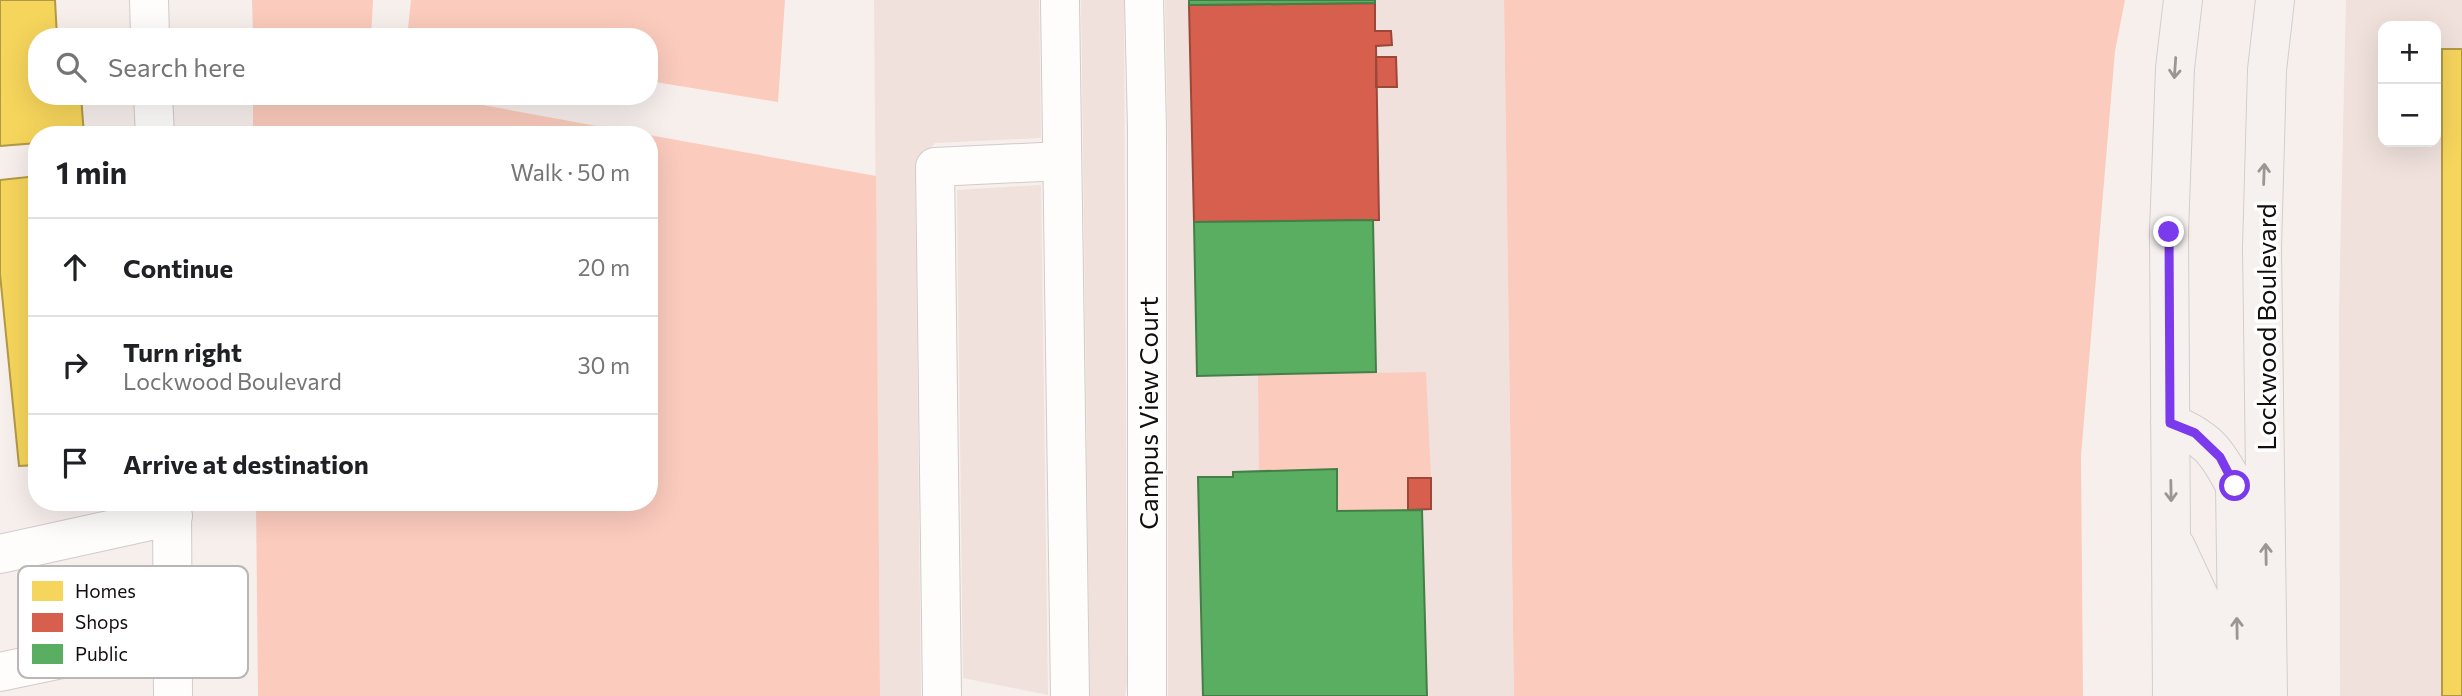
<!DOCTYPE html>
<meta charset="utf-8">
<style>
body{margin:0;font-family:Commissioner,sans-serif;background:#f6f6f6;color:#202124}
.controls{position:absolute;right:21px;top:21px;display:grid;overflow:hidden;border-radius:14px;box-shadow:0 7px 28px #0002}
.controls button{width:63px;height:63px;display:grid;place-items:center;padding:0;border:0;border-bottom:2px solid #e0e0e0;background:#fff;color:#202124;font:35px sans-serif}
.stop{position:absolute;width:21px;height:21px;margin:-16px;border:5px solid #7c3aed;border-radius:50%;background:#fff}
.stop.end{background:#7c3aed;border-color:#fff;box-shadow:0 2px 7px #0008}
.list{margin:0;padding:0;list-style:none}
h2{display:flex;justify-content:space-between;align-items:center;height:91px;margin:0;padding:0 28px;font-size:30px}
h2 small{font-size:23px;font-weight:400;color:#757577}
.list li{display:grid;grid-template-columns:46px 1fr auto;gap:21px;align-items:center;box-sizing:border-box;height:98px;padding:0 28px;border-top:2px solid #e0e0e0}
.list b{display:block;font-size:26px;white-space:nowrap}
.list p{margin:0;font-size:23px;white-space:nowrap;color:#757577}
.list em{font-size:23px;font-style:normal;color:#757577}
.icon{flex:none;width:38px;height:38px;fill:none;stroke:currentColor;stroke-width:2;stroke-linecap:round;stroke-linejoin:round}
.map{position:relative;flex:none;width:2462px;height:696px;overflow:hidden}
.search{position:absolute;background:#fff;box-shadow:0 7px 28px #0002;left:28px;top:28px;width:630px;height:77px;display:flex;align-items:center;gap:18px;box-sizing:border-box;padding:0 24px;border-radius:28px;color:#757577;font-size:26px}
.panel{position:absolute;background:#fff;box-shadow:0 7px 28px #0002;left:28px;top:126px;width:630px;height:385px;border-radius:28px}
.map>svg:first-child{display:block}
.built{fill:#f0e1dc;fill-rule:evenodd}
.green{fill:#fbcbbd}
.homes{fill:#f6d55c;stroke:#b29944;stroke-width:2}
.shops{fill:#d6604d;stroke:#9c473a;stroke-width:2}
.public{fill:#5aae61;stroke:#457e48;stroke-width:2}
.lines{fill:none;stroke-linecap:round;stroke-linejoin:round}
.minor-casing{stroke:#d1cbc9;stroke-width:40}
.major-casing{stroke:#d1cecc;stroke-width:40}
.minor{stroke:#fefdfc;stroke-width:38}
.major{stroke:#f6f1ef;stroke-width:38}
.oneway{stroke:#9b9695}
.route{stroke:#7c3aed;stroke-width:9}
.labels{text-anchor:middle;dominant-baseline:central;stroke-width:7;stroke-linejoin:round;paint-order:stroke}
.street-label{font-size:26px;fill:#130e0d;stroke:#fff}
.key{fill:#fff;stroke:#b8b7b6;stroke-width:2}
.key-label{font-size:19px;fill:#130e0d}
</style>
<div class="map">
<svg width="2462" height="696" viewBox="0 0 2462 696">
<rect width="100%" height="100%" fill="#f7efec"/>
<path class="built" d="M874 0H1039L1041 138 935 143 915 168 921 696H880Z
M1081 0H1124L1127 684 1125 696H1090Z
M1165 0H1504L1514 696H1168V152Z
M2346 0H2462V696H2340L2339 309ZM2383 26H2436V142H2383Z
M1041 185 1048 695 963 678 957 190Z"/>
<path class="green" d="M252 0H373L371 37H253Z
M411 0H785L778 102 649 81V37H407Z
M1504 0H2125L2115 51 2081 456 2083 696H1514Z
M253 96H433L646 135H253Z
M649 135 876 176 880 696H258L256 502H649Z
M1426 372 1431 478H1408V510L1337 511V469L1259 472 1258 375Z"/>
<path class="homes" d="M0 0H55L57 37H37V96H81L84 135H37V143L0 146Z
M2442 49H2462V696H2442Z
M37 176V465L19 466 0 274V180Z"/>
<path class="shops" d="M1375 3V31H1391L1392 45 1376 46 1379 220 1194 222 1189 5Z
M1376 57H1396L1397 87H1376Z
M1408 478H1431V509L1408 510Z"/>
<path class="public" d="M1189 0H1375V3L1189 5Z
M1373 220 1376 372 1197 376 1194 222Z
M1337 469V511L1422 510 1427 696H1203L1198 477H1233V472Z"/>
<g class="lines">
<defs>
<path id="minor" d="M149 0 150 37
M1060 0 1070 696
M1144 0 1147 129V696
M153 96 155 135
M172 502 173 696
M0 554 173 516
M0 672 172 636
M942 696 935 167 1062 161"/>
<path id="major" d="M2170 423C2207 438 2217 451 2235 486L2238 696
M2176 547 2205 609 2207 696
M2172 696 2169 232 2175 68 2183 0
M2268 696 2262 248 2267 70 2275 0"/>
</defs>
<use href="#minor" class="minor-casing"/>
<use href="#major" class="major-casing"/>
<use href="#minor" class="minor"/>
<use href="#major" class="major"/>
</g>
<defs><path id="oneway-shaft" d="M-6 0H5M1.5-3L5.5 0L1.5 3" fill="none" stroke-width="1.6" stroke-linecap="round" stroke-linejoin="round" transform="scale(1.75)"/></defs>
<g class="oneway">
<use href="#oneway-shaft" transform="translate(2175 68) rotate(94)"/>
<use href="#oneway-shaft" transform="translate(2264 174) rotate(-88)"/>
<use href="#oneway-shaft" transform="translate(2171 491) rotate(89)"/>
<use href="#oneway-shaft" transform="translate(2266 554) rotate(-91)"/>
<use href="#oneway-shaft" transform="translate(2237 628) rotate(-91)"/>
</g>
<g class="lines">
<path class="route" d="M2169 232 2170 423 2195 433 2220 457 2235 486"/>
</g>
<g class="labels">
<g class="street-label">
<text transform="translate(2265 327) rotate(-90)">Lockwood Boulevard</text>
<text transform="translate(1147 413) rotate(-90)">Campus View Court</text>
</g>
</g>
<rect x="18" y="566" width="230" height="112" rx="10" class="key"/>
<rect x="32" y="581" width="31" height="20" fill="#f6d55c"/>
<rect x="32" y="613" width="31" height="19" fill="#d6604d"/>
<rect x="32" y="644" width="31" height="20" fill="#5aae61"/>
<g class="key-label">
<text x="75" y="598">Homes</text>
<text x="75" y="629">Shops</text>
<text x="75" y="661">Public</text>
</g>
</svg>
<div class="controls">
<button>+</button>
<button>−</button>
</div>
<div class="stop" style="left:2235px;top:486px"></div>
<div class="stop end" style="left:2169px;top:232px"></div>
<div class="search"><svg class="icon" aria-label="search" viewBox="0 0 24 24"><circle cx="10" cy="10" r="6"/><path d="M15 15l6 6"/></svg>Search here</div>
<section class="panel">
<h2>1 min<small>Walk · 50 m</small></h2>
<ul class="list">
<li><svg class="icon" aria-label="ahead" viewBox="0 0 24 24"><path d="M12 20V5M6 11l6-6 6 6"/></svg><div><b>Continue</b></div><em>20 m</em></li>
<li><svg class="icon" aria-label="right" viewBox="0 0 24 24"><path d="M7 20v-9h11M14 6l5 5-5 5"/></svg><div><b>Turn right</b><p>Lockwood Boulevard</p></div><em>30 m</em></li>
<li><svg class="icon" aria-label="arrive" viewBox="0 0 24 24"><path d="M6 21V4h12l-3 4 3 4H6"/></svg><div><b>Arrive at destination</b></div></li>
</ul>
</section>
</div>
